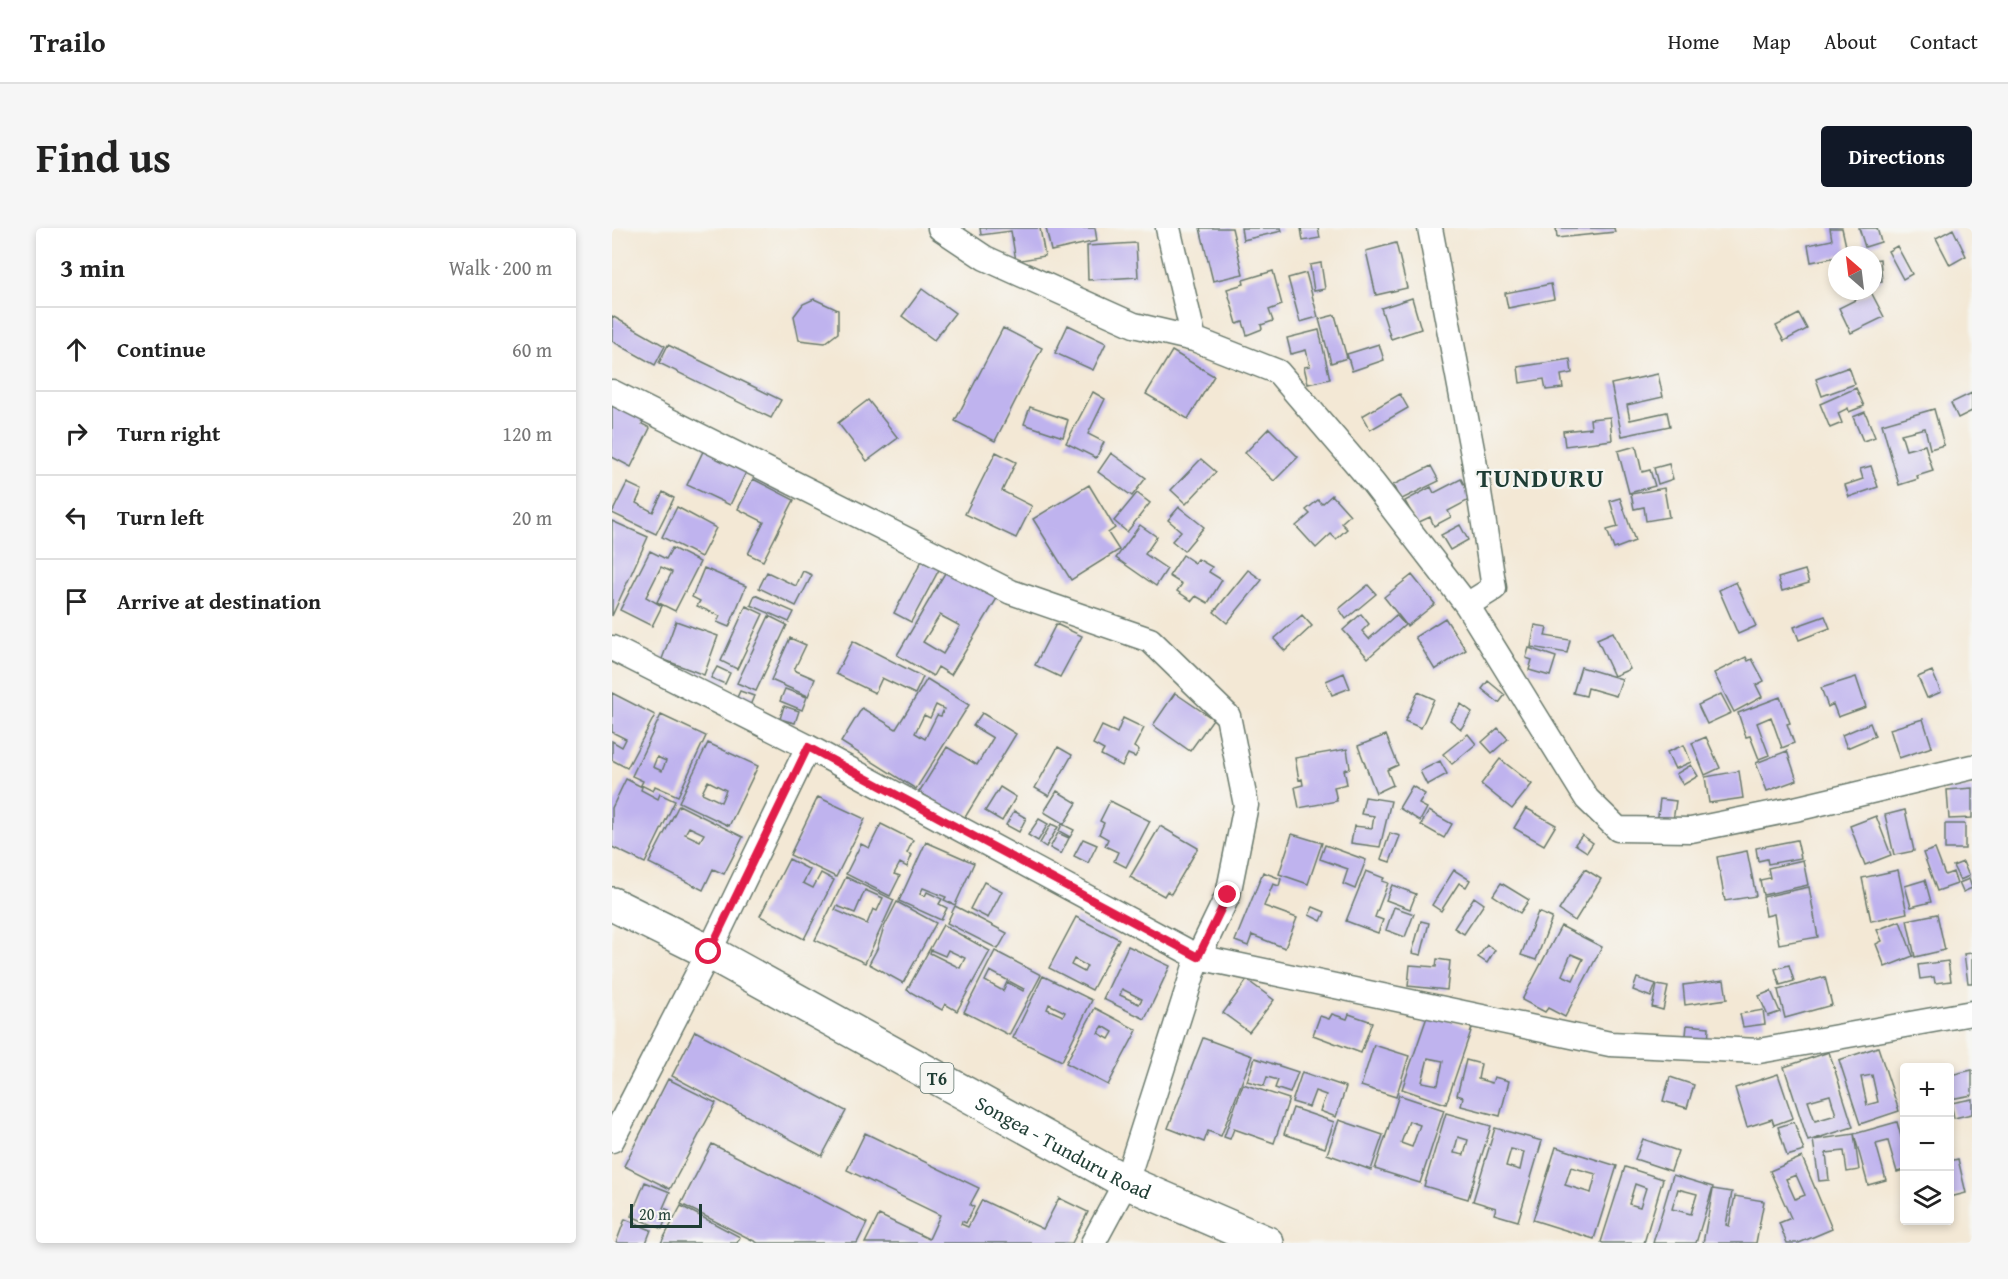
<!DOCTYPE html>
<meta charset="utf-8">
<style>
body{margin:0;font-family:"Gentium Book Plus",serif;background:#f6f6f6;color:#222}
.controls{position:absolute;right:18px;bottom:18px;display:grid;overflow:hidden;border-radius:6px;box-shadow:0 3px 9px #0003}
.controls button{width:54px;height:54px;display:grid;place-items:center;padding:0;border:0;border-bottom:2px solid #e0e0e0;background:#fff;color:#222;font:30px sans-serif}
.compass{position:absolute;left:1216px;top:18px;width:54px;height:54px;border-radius:50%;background:#fff;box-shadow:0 3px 9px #0003;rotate:332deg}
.scale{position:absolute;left:18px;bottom:15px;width:72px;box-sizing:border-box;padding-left:6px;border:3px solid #1f3d34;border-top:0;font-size:16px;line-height:21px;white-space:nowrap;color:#1f3d34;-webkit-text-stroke:4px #f6f6f2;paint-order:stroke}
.stop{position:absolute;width:18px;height:18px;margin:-14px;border:4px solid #e11d48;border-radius:50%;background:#fff}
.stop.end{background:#e11d48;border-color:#fff;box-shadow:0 2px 6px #0008}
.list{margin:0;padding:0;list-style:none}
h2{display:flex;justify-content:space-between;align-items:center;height:78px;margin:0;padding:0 24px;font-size:26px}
h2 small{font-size:20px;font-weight:400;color:#767676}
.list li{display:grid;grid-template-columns:39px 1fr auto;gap:18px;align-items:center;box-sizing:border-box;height:84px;padding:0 24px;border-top:2px solid #e0e0e0}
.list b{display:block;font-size:22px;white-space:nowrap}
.list em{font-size:20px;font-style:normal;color:#767676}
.icon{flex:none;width:33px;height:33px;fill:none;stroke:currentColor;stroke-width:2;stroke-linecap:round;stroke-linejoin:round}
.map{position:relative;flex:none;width:1360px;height:1015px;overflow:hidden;border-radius:6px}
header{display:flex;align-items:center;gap:36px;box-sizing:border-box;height:84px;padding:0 30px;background:#fff;border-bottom:2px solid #e0e0e0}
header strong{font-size:28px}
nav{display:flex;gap:33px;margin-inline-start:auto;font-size:21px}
.intro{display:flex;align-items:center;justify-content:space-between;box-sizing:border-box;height:144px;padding:0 36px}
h1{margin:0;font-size:42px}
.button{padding:15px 27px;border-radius:6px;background:#111827;color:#fff;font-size:21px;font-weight:700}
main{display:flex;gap:36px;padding:0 36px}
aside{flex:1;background:#fff;border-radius:6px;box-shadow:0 3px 9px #0003}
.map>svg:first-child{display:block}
.building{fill:#bfb3ee;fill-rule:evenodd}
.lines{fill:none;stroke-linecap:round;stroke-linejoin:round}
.minor-casing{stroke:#69796c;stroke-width:27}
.trunk-casing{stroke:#69796c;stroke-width:36}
.minor{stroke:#fff;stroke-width:24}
.trunk{stroke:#fff;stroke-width:33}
.route{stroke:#e11d48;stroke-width:8}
.labels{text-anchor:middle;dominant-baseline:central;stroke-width:4.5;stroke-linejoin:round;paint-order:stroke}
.shield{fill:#f6f6f2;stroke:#60746d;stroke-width:1.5}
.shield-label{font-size:18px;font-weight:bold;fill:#1f3d34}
.street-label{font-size:20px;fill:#1f3d34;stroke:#f6f6f2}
.district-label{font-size:26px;font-weight:bold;letter-spacing:1.5px;fill:#1f3d34;stroke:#f6f6f2}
</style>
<header>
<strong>Trailo</strong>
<nav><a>Home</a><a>Map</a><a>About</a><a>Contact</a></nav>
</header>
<div class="intro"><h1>Find us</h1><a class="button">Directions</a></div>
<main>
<aside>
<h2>3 min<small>Walk · 200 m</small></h2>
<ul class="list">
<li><svg class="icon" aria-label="ahead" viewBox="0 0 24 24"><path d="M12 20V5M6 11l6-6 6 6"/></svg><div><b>Continue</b></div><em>60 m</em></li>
<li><svg class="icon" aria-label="right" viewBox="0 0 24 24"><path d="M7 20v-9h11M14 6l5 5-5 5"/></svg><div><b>Turn right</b></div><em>120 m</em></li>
<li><svg class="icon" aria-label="left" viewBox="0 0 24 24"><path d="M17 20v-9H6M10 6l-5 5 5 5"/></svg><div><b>Turn left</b></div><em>20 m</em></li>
<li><svg class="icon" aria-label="arrive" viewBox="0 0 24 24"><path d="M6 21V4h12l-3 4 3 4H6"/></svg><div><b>Arrive at destination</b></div></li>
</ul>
</aside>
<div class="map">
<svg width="1360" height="1015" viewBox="0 0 1360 1015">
<rect width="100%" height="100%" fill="#f6f6f2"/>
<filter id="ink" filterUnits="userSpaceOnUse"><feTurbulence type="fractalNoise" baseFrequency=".0167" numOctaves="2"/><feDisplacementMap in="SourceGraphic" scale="12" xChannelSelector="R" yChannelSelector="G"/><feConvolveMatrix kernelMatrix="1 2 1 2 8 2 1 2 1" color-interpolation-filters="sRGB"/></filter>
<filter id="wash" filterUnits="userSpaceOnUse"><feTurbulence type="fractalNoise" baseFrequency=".008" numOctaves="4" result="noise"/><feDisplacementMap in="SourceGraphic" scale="24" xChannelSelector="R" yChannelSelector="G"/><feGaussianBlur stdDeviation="1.35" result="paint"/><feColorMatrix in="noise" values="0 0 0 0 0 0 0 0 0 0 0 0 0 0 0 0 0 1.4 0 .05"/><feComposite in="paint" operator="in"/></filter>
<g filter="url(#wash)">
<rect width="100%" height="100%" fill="#f3e8d5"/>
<g id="blocks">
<path class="building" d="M368 0H428L433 28 404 33 399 3 369 7Z
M434 0H483L485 13 439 23Z
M588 0H620L631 46 601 53Z
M629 0H669L670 3 631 12Z
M689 0H706L708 10 691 13Z
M944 0H1002L1003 4 945 10Z
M1218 0H1230L1236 27H1225V29L1199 34 1196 17 1220 12Z
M1247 0H1265L1269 14 1253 19Z
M1341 1 1354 28 1338 37 1324 10Z
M524 15 526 49 476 52 475 18Z
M784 15 795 60 764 67 754 23Z
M1285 18 1300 46 1291 51 1276 23Z
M1268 31 1270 53 1261 54V32Z
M709 35 713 61 702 63 698 37Z
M661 43 670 77 657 82 661 93 649 97 650 101 635 107 631 94 625 96 615 61 632 56 631 52Z
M694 45 706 89 688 94 676 50Z
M939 56 942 71 896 80 893 65Z
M310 61 343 85 322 112 290 88Z
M1259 64 1272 89 1239 105 1227 80Z
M800 70 809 101 779 111 769 80Z
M202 71 226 82V105L213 115 187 112 182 88 191 76Z
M1187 86 1195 101 1172 113 1164 98Z
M723 87 735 130 719 135 707 91Z
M0 88 53 118 43 137 0 113Z
M456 97 494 115 481 142 443 125Z
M391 100 430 120 383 213 343 193Z
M707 102 718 151 696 156 692 139 698 138 694 122 679 126 675 110Z
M767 116 772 132 740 143 735 126Z
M56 117 169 172 159 190 47 135Z
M560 123 602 148 576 191 534 166Z
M958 131 960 145 949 147 951 160 934 162 932 151 908 155 906 139Z
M1237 139 1243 156 1210 168 1204 151Z
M1046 146 1051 169 1015 177 1018 192 1055 184 1058 198 1010 208 999 156Z
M1244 160 1252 178 1237 184 1236 180 1226 185 1230 195 1218 200 1208 176Z
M481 164 493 171 476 206 492 214 484 230 454 215Z
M1360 165V183L1346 190 1339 175Z
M788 166 796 180 758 202 750 188Z
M256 172 286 210 255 233 226 195Z
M0 173 33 190 30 196 38 200 19 239 0 229Z
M418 179 456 192 451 209 412 196Z
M1322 181 1332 217 1318 221 1313 200 1289 206 1294 222 1313 217 1321 243 1305 248 1306 251 1287 257 1270 196Z
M1253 184 1263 209 1251 213 1241 189Z
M998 189 1000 212 953 218 951 203 979 200 978 191Z
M657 200 686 229 662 253 633 225Z
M95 215 138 236 118 277 75 257Z
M1024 218 1030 244 1038 242 1043 258 1017 265 1006 223Z
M384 224 404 234 390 263 420 278 404 310 353 286Z
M499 225 534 250 520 268 486 244Z
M589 231 604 244 574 276 559 262Z
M1057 236 1061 251 1046 256 1042 240Z
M819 238 827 253 788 272 781 257Z
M1259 238 1266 259 1237 269 1233 257 1251 251 1248 241Z
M141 251 182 272 151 333 136 326 152 294 126 281Z
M849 251 859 271 836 283 839 289 822 298 818 289 805 295 793 273 819 259 822 265Z
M15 255 30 262 24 275 41 284 51 264 62 270 44 306 0 285Z
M477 257 503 300 496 305 507 322 459 352 421 291Z
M1052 260 1057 289 1034 293 1032 279 1022 281 1019 266Z
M525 265 538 275 515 304 502 293Z
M720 267 738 287 729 295 735 301 724 311 719 306 704 320 684 298 698 286 694 282 706 272 710 276Z
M1008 270 1023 313 1002 321 995 302 1006 299 998 273Z
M65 279 104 300 89 329 50 309Z
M567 279 592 299 572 323 560 313 569 303 556 292Z
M0 293 36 309 0 388Z
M528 297 545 309 533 326 555 341 544 358 504 330Z
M848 297 856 312 838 322 829 307Z
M60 320 88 334 63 383 45 374 60 344 49 339 34 369 50 378 40 398 8 382 38 323 54 331Z
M313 327 330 336 299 394 282 385Z
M571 327 583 335 586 331 600 339 597 344 610 352 596 375 584 368 580 373 565 363 570 356 557 348Z
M337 338 387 367 339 447 326 439 321 448 285 427ZM328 387 348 398 331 426 311 414Z
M92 340 134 358 117 399 105 394 108 388 85 378 88 373 80 369Z
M636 342 650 352 615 395 602 384Z
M1193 342 1197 355 1170 363 1166 350Z
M191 343 200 347 184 378 147 360 155 344 184 358Z
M800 347 823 376 795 398 772 369Z
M1124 354 1144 398 1126 406 1107 362Z
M756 357 764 366 734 391 727 381Z
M143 367 182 384 177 394 139 377Z
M134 378 151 386 125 441 109 433Z
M749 386 757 396 750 403 757 411 784 387 793 397 756 430 731 402Z
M690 387 700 398 673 423 662 411Z
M157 388 175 397 144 463 125 455Z
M1213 388 1218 400 1187 412 1182 399Z
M833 390 854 422 823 442 803 409Z
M64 393 106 408 92 447 50 431Z
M444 396 470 408 448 449 423 437Z
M923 397 935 399 933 408 958 412 955 425 919 419Z
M1001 404 1018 441 1002 448 985 411Z
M178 410 194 417 182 442 203 451 196 468 159 452Z
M241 413 311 449 303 466 270 450 263 465 224 446Z
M917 420 944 429 938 448 917 442 920 432 914 430Z
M1134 429 1136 433 1140 431 1152 453 1144 457 1150 469 1122 484 1102 445Z
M105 439 118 445 113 456 99 450Z
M969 439 1010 451 1004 468 976 460 974 468 961 465Z
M1320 443 1329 464 1315 470 1306 449Z
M732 445 738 460 720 467 714 453Z
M1244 449 1254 479 1226 489 1221 476 1216 479 1209 460Z
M315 451 357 477 304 561 229 514 250 480 284 501ZM324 477 332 481 329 488 325 487 313 511 303 505 312 487 318 490Z
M876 453 893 467 887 475 870 461Z
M173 461 195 469 190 482 168 473Z
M128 463 142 468 136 482 122 476Z
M806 464 822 471 809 500 793 493Z
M0 465 43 487 15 540 0 532V513L10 519 14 511 0 504Z
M563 465 601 491 578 523 541 497Z
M1109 466 1119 485 1095 496 1086 477Z
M1168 469 1178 495 1175 496 1182 515 1170 520 1159 489 1145 495 1157 527 1147 531 1138 508 1134 509 1126 485Z
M849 476 860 484 849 501 838 492Z
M172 478 187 483 183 495 168 491Z
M370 485 404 506 352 591 307 564 335 519 365 537 381 510 361 498Z
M49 487 94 508 66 568 43 558 41 563 29 557 31 553 20 548ZM45 529 54 533 50 543 41 539Z
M511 490 532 500 522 519 527 522 523 529 516 526 510 538 489 527 492 522 481 516 490 498 505 505Z
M1311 491 1320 519 1287 530 1278 501Z
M1258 495 1263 508 1235 520 1230 507Z
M886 500 896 511 880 525 870 514Z
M856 506 864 516 840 536 831 526Z
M774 507 786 537 775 542 781 557 764 565 746 518Z
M1094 509 1108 540 1093 547 1080 515Z
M96 515 146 538 117 598 67 574ZM96 553 114 562 109 574 90 565Z
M1072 517 1079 534 1063 541 1055 524Z
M446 519 460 527 437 568 423 560Z
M735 521 738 540 732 542 735 556 722 559 725 573 687 580 683 559 691 557 690 551 687 552 683 530Z
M1175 523 1185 552 1155 563 1144 535Z
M888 531 920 556 900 581 869 556Z
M828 533 835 546 815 557 808 543Z
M1079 537 1086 548 1071 557 1064 546Z
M1127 543 1131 570 1097 575 1093 549Z
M14 551 30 559 29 562 46 571 48 566 63 573 33 635 0 619V580Z
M800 558 813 566 807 576 815 580 808 593 787 580Z
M388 559 404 569 390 593 373 583Z
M1360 560V590L1337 591 1335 562Z
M445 563 465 575 452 596 432 584Z
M206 569 253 591 224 649 178 627Z
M753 569 779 573 768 619 739 615 742 598 760 600 762 588 749 586Z
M1048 571 1064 573 1060 599 1045 596Z
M498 573 538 593 514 639 502 633 506 624 493 618 496 611 487 606 492 595 488 593Z
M67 577 131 609 112 646 101 641 91 662 37 635ZM77 599 92 606 88 613 73 606Z
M914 580 944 597 932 617 902 600Z
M1293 582 1302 623 1282 627 1273 587Z
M402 583 414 590 407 604 394 597Z
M817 583 840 596 832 610 809 597Z
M1264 588 1279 627 1253 637 1238 598Z
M427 591 436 596 426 613 416 607Z
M269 596 301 612 295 625 300 627 295 639 288 635 282 646 288 648 278 668 234 646 249 616 257 620Z
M439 596 446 599 434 619 428 615Z
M450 596 462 602 458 609 447 603Z
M1333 596H1353V621H1333Z
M548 598 586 620 559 666 555 663 552 668 518 649Z
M446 605 457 610 449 626 438 620Z
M778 605 788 608 778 634 769 631Z
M680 606 710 615 696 656 667 646Z
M970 607 981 615 975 624 963 616Z
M471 611 485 617 476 635 462 628Z
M1185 612 1189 630 1156 636 1155 631 1146 633 1144 620Z
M314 614 362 635 343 677 332 672 334 669 311 660 308 666 313 668 315 664 330 671 327 676 335 680 329 692 287 673Z
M713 617 754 632 743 661 731 656 736 641 708 631Z
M1323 621 1333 647 1341 644 1345 656 1325 663 1311 625Z
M1135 623 1144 668 1113 673 1105 629Z
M177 631 198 642 191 655 201 660 209 645 222 652 192 711 148 688Z
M1191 632 1196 657 1151 667 1148 652 1158 650 1156 640Z
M1351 634 1357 648 1348 652 1341 638Z
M973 641 989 651 963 693 947 682Z
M842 642 858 652 854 659 847 655 829 683 820 677Z
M1286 642 1295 685 1259 693 1250 650Z
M754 643 772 650 770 653 776 655 763 689 771 692 766 705 734 693Z
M651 644 669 651 667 658 661 656 652 678 685 690 673 720 640 707 636 718 623 713Z
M234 649 282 672 253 735 203 712ZM253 662 271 670 265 683 261 681 255 696 223 682 225 678 243 685Z
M1357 651 1360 660 1351 664 1347 655Z
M1313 652 1319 674 1299 679 1293 658Z
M372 654 390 663 376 690 358 681Z
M889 655 917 672 908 685 881 667Z
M780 657 804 666 798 681 774 672Z
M1197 659 1206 709 1167 716 1162 686 1154 688 1151 669Z
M862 669 872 676 852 706 842 700Z
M285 674 324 695 291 755 257 736 265 721 272 699Z
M343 678 395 705 386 721 335 695Z
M701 679 713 684 709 693 697 687Z
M782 679 802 686 793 709 774 702Z
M926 684 940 690 924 732 909 727Z
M1325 686 1333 722 1303 729 1295 692Z
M464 689 507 711 480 762 437 740ZM462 731 475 738 472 744 459 737Z
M809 693 817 695 809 727 800 725Z
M1288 693 1301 728 1273 739 1264 716 1270 713 1265 702Z
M331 697 378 723 345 783 333 776 330 782 295 762ZM319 722 333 728 336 722 353 730 348 740 318 725Z
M949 698 990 719 953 789 936 780 933 784 910 772ZM959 726 971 731 961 752 950 747Z
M875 717 883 722 875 735 866 729Z
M516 718 558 738 533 791 491 771ZM510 761 530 771 527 776 508 767Z
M383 723 429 747 397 807 352 784ZM378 743 412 761 411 763 395 754 391 763 373 753Z
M1360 725V755H1356L1352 726Z
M825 731 838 733 835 762 796 758 798 737 824 739Z
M1336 733 1339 753 1323 755 1322 749 1308 751 1306 737Z
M1177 737 1182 753 1168 757 1163 741Z
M431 748 480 772 450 833 401 810ZM437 776 453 784 451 788 435 781Z
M1213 749 1220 777 1173 790 1166 762Z
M1025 750 1044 756 1039 769 1021 762Z
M635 752 662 772 637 804 611 785Z
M1112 752 1115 771 1073 777 1071 757Z
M1045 757 1056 759 1051 782 1040 779Z
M1159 763 1168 784 1156 788 1147 768Z
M483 780 525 802 496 857 454 835ZM491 798 501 804 497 811 486 805Z
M1151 782 1153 796 1131 799 1128 786Z
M720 786 735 791 737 786 760 794 749 825 701 807 708 788 717 791Z
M816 786 860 800 834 876 790 861ZM816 830 831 833 826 857 810 854Z
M1075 797 1097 799 1096 818 1073 817Z
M83 803 234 883 210 928 60 848Z
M591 810 640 828 609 908 596 903 592 914 556 900Z
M762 817 797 828 784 869 749 858Z
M1266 819 1287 883 1248 896 1227 832ZM1260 847 1266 874 1255 877 1249 849Z
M1217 824 1241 899 1196 913 1172 839ZM1218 867 1224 887 1203 893 1196 873Z
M643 830 686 844 678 865 663 860 666 852 655 849 652 858 635 853Z
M854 832 869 836 866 851 880 855 882 849 897 853 888 888 849 878 851 869 845 867Z
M1360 842V867L1338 871V847Z
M690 844 734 859 724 889 708 883 714 867 703 863 697 879 680 874Z
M1166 846 1181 890 1162 897 1160 891 1135 899 1123 860Z
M1058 849 1082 857 1075 880 1051 873Z
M56 851 104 875 58 961 12 938Z
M631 856 677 871 662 915 622 901 618 911 612 909Z
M787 867 832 882 808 955 763 941ZM797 893 808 897 800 919 789 915Z
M1360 871V886L1342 890 1339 875Z
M681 880 722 894 713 920 672 906Z
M834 885 879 898 856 971 812 958ZM846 909 856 912 852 927 842 925Z
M727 892 771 907 759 942 715 926Z
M1182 894 1192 923 1175 928 1166 899Z
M1285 894 1292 919V942L1285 944 1276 913 1264 916 1274 952 1256 957 1242 906Z
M883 900 930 913 906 993 882 986 884 980 861 973ZM899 921 912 924 908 942 894 938Z
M253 905 367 960 358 977 362 979 354 995 350 993 349 996 356 999 370 972 431 1001 447 970 476 984 460 1015H253L267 987 317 1011 328 987 235 942Z
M1242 906 1247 942 1235 944 1232 923 1214 925 1217 952 1207 953 1201 912Z
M1031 911 1066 923 1059 943 1023 931Z
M100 916 255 995 245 1015H146L69 976Z
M944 919 1005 938 982 1011 921 992ZM959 939 984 946 979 965 953 957Z
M1190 929 1220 1001 1187 1015H1175L1167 995 1179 990 1158 943ZM1184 947 1193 967 1183 971 1174 951Z
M1346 931 1354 965 1338 969V933Z
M1013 939 1051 951 1032 1015H991L989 1014ZM1023 956 1034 960 1028 979 1017 976Z
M1061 947 1101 959 1084 1015H1041ZM1066 961 1085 966 1079 986 1060 981Z
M33 954 58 964 51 980 57 982 50 1001 19 988Z
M1101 961 1120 964 1114 997 1117 998 1123 968 1152 973 1144 1015H1091Z
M69 978 128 1009 125 1015H49Z
M13 991 39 1002 34 1015H4Z"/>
</g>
</g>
<g filter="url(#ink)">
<use href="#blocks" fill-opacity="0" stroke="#69796c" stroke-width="1.5"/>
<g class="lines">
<defs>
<path id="minor" d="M328 0 373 30 522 97 582 111 666 144 761 255 855 377 975 571 1006 601 1079 602 1183 581 1360 539
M556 0 582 111
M818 0 862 232 882 360 855 377
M0 164 399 364 538 412 616 488 634 577 616 667 586 729 514 954 481 1015
M0 420 196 519 586 729 998 816 1147 823 1360 785
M0 912 97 724 196 519"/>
<g id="trunk">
<path id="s1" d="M0 676 97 724 514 954 655 1015"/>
</g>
</defs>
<use href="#minor" class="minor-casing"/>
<use href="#trunk" class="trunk-casing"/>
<use href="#minor" class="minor"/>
<use href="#trunk" class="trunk"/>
</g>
</g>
<g class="lines" filter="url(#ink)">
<path class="route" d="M97 724 196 519 586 729 616 667"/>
</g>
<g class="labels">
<rect class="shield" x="308.5" y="835" width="33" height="30" rx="4.5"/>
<g class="shield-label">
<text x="325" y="850">T6</text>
</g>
<g class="street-label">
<text stroke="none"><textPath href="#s1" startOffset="513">Songea - Tunduru Road</textPath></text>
</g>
<g class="district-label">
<text x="929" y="249">TUNDURU</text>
</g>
</g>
</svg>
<div class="controls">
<button>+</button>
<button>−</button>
<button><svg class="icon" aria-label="layers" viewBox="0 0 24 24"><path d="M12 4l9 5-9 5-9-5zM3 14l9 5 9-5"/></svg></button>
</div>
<svg class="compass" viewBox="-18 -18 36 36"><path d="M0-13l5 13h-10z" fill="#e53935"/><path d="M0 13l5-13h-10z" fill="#767676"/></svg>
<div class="scale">20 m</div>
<div class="stop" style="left:97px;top:724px"></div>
<div class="stop end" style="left:616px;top:667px"></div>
</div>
</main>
